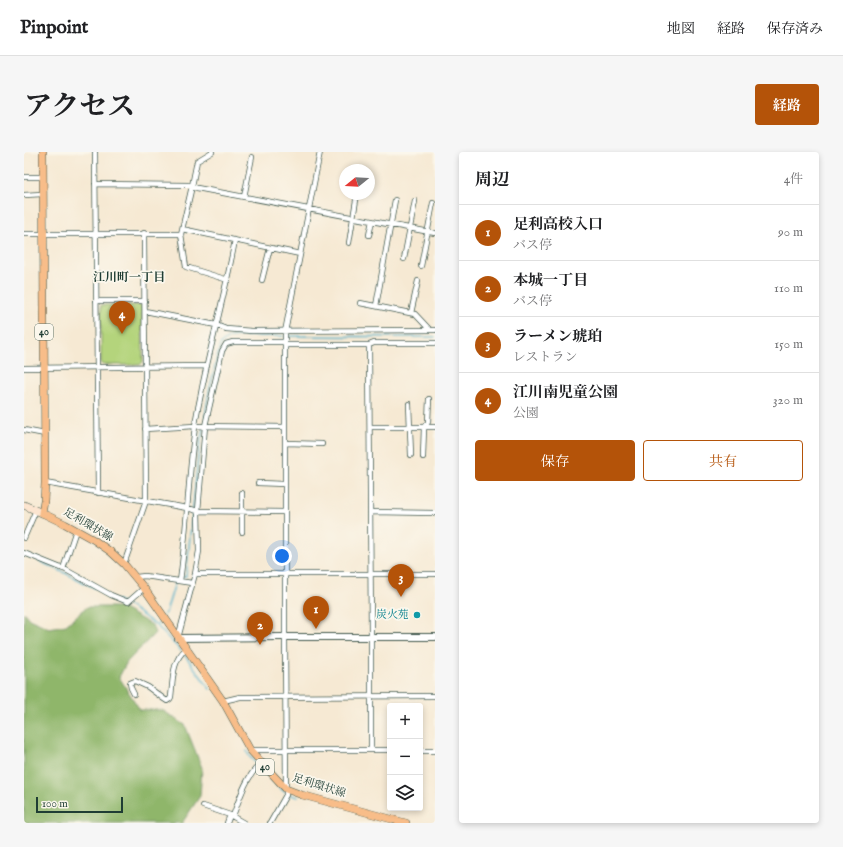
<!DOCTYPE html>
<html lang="ja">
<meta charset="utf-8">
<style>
body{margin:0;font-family:"IM FELL English","Noto Serif JP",serif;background:#f6f6f6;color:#202124}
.controls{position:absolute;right:12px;bottom:12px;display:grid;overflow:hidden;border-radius:4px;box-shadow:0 2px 6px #0003}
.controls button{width:36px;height:36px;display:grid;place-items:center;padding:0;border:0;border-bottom:1px solid #e0e0e0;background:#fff;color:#202124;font:20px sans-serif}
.compass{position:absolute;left:315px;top:12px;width:36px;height:36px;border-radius:50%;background:#fff;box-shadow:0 2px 6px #0003;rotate:252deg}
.scale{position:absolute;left:12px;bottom:10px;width:87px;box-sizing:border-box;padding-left:4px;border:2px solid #1f3d34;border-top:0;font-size:11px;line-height:14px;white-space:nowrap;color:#1f3d34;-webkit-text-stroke:3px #fbf7ec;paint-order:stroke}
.you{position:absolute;left:258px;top:404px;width:14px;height:14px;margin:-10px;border:3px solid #fff;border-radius:50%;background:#1a73e8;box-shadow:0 0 0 6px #1a73e833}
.badge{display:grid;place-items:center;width:26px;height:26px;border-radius:50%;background:#b45309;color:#fff;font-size:13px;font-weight:700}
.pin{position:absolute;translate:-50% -33px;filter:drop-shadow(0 1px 2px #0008)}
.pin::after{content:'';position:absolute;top:21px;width:14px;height:12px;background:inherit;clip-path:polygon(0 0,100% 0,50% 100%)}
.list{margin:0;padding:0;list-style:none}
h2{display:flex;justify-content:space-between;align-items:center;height:52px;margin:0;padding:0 16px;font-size:17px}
h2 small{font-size:13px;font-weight:400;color:#757577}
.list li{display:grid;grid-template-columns:26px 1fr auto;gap:12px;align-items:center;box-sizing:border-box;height:56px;padding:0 16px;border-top:1px solid #e0e0e0}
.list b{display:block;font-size:15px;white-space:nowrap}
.list p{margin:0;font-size:13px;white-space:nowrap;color:#757577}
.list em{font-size:13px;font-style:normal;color:#757577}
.actions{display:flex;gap:8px;padding:12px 16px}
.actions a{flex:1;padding:9px 0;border:1px solid #b45309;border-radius:4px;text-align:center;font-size:14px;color:#b45309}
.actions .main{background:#b45309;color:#fff}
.icon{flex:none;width:22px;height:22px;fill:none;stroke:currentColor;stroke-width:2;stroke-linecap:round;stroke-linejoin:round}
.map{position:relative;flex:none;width:411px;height:671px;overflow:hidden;border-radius:4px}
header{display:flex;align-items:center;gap:24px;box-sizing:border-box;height:56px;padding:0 20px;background:#fff;border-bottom:1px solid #e0e0e0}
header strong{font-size:19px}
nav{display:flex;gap:22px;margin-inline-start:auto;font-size:14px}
.intro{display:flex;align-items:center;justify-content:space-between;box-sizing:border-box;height:96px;padding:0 24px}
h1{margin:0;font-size:28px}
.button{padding:10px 18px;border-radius:4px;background:#b45309;color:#fff;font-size:14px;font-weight:700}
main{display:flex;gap:24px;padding:0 24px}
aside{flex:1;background:#fff;border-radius:4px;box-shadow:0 2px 6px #0003}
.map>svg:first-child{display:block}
.green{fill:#b4d47b;stroke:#6a8858}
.forest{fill:#8fb66b;stroke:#577a50}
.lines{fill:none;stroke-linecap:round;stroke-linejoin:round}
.stream{stroke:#4cb0cb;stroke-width:1.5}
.minor-casing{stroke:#3f574c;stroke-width:6}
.tertiary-casing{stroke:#3f574c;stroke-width:8}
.secondary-casing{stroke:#3f574c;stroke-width:8}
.primary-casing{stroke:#3f574c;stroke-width:8}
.minor{stroke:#fff;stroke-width:4.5}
.tertiary{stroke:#fff;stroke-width:6}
.secondary{stroke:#fce5d0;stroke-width:7}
.primary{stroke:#f8bd89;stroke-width:7}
.culture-dot{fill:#0f9aa8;stroke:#fbf7ec;stroke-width:1.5}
.labels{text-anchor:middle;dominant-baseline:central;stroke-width:3.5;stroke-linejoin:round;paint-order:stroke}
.shield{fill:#fbf7ec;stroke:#61756b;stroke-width:1}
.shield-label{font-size:10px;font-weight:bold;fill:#1f3d34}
.street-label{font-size:11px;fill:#1f3d34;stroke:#fbf7ec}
.culture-label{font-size:11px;fill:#0d838f;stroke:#fbf7ec;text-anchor:end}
.neighbourhood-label{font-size:12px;font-weight:bold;fill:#1f3d34;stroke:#fbf7ec}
</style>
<header>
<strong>Pinpoint</strong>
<nav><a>地図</a><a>経路</a><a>保存済み</a></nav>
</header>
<div class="intro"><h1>アクセス</h1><a class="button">経路</a></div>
<main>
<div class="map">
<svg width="411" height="671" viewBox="0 0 411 671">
<rect width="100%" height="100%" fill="#fbf7ec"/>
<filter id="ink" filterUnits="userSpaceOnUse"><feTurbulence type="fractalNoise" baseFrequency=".025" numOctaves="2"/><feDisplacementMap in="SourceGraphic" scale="8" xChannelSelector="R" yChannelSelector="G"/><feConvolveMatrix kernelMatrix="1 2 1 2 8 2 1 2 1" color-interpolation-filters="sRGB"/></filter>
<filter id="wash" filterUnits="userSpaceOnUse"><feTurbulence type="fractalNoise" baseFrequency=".012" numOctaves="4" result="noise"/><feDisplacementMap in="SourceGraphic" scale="16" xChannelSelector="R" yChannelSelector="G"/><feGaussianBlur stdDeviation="0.9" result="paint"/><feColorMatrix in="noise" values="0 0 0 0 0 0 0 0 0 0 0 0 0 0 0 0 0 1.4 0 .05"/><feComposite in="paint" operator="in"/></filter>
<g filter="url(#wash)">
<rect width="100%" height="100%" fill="#f6e9d3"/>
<path class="green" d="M77 153H117L118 155 119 210 116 213H79L77 210Z"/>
<path class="forest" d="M63 455H96L128 473 131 481 103 510 95 525 116 558H138L161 573 178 616 176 644 158 671H0V460L5 467 25 476 42 473Z"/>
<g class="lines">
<path class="stream" d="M263 184 411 185
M181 265 185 240 196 193 200 189 206 185 214 184H259
M15 409 39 420 71 436
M158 426 162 424 175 296 179 277
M93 448 107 455 133 474 157 499
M140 462 142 460 151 431 152 430
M133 474 138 465
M160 502 186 537
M223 599 225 604 258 638 261 640
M264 642 274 645"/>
</g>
</g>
<g filter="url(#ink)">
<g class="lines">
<defs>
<path id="minor" d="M71 0 74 341
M188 0 173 9 168 34 157 82 162 115 204 128
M0 25H19
M71 32 164 33 173 36 411 81
M0 43 19 42
M220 45 228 5
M158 77 276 102
M0 82H157
M345 83 348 69
M325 91 333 42
M380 107 391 49
M397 114 409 51
M238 128 246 96
M72 149H121
M336 151 391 162 406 178
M352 154 371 48
M121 159 192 173 202 177 228 179 411 178
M387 161 394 129
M261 193H345L350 191H411
M345 193 347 485V598
M0 216 183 214
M385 252 387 303
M346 275H411
M121 277 171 274 261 275
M0 278 21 282
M261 291 298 292
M399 305 400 275 404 270 405 247
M21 331 163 356 174 359 261 360
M234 331 261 332
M218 341V380
M347 360 411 361
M0 386 12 358
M0 401 42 418 87 443 104 450 120 436
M100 412 122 349 120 81
M39 417 52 378
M171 422H411
M112 425 121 424 168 431
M156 429C163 378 164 326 171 275 172 262 176 249 178 236 188 187 202 138 211 88
M154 486 171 422 175 399 174 359 181 274 198 199 202 192 209 190H261
M110 542 107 536 106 531 111 529 124 535 140 547 143 549 146 547 147 545C149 528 148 508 162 497
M199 549 216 545 411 544
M226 598H366
M396 599H411
M179 654 206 663 220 671
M209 664C216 645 222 625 237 611
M203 671 206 663
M246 671 262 643V640L261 485V180L296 0"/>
<path id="tertiary" d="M154 486 261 485H411"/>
<path id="secondary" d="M0 353 18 361"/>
<path id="primary" d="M19 0 21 331 20 349 18 361 41 372 70 388 87 400 100 412 120 436 199 549 226 598 262 637 278 643 382 671"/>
</defs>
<use href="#minor" class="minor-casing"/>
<use href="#tertiary" class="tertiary-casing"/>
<use href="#secondary" class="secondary-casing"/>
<use href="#primary" class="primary-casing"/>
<use href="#minor" class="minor"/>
<use href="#tertiary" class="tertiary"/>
<use href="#secondary" class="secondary"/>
<use href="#primary" class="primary"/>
</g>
</g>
<circle class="culture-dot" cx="393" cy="463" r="4"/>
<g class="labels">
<g class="shield">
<rect x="11" y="172" width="18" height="16" rx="3"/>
<rect x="232" y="607" width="18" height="16" rx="3"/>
</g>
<g class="shield-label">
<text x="20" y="180">40</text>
<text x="241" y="615">40</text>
</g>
<g class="street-label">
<text transform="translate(64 373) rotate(30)">足利環状線</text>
<text transform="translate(295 634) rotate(17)">足利環状線</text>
</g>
<g class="culture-label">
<text x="385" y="463">炭火苑</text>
</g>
<g class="neighbourhood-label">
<text x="105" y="125">江川町一丁目</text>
</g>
</g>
</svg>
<div class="controls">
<button>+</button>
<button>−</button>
<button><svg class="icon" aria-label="layers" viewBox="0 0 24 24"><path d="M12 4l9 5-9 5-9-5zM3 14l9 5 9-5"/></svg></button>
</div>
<svg class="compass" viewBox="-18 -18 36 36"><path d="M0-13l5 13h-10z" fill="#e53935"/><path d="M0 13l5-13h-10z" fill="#757577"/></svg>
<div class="scale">100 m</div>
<div class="you"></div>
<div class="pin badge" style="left:292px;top:477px">1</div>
<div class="pin badge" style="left:236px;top:493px">2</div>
<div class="pin badge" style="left:377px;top:445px">3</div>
<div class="pin badge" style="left:98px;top:182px">4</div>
</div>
<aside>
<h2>周辺<small>4件</small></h2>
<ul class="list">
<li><span class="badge">1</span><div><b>足利高校入口</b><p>バス停</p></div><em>90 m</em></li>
<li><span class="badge">2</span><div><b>本城一丁目</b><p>バス停</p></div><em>110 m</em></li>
<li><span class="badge">3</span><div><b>ラーメン琥珀</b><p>レストラン</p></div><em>150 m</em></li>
<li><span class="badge">4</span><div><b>江川南児童公園</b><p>公園</p></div><em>320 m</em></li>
</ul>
<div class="actions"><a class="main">保存</a><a>共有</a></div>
</aside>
</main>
